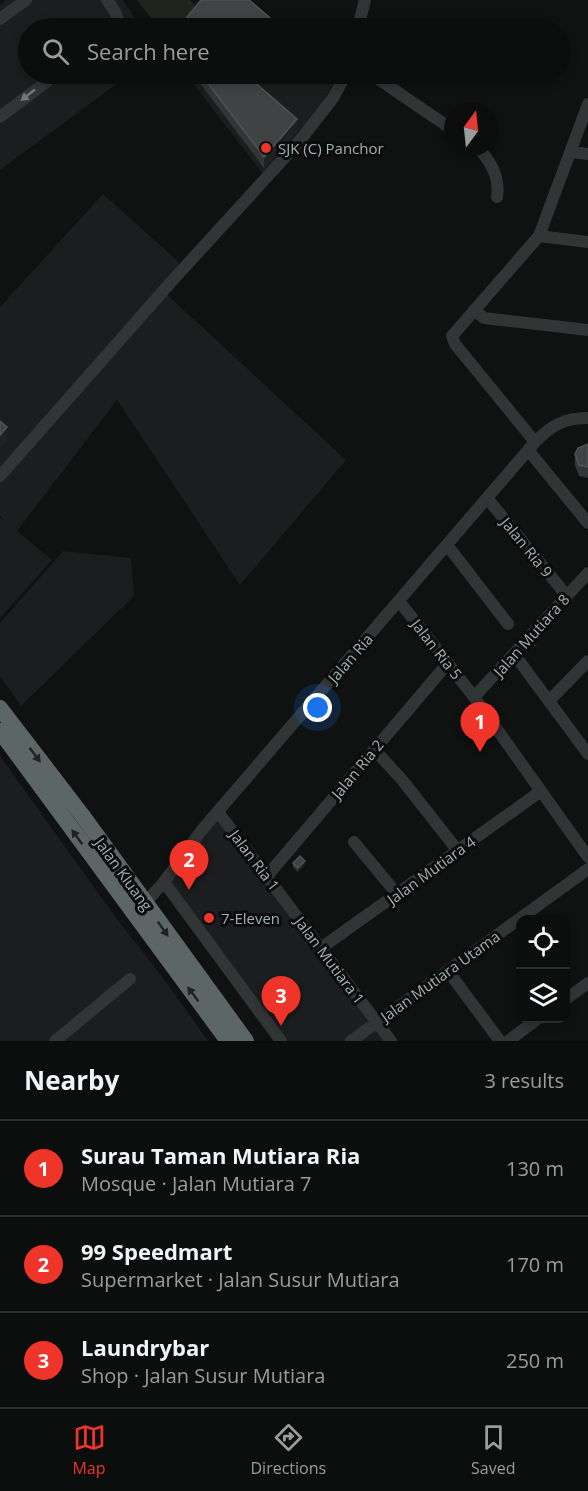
<!DOCTYPE html>
<meta charset="utf-8">
<style>
body{margin:0;font-family:"Open Sans",sans-serif;background:#1a1b1b;color:#f1f3f6}
.controls{position:absolute;right:18px;bottom:18px;display:grid;overflow:hidden;border-radius:12px;box-shadow:0 3px 9px #0003}
.controls button{width:54px;height:54px;display:grid;place-items:center;padding:0;border:0;border-bottom:2px solid #2c2d2e;background:#0c0d0d;color:#f1f3f6;font:30px sans-serif}
.compass{position:absolute;left:444px;top:102px;width:54px;height:54px;border-radius:50%;background:#0c0d0d;box-shadow:0 3px 9px #0003;rotate:15deg}
.you{position:absolute;left:318px;top:708px;width:21px;height:21px;margin:-15px;border:4px solid #fff;border-radius:50%;background:#1a73e8;box-shadow:0 0 0 9px #1a73e833}
.badge{display:grid;place-items:center;width:39px;height:39px;border-radius:50%;background:#ef352a;color:#fff;font-size:20px;font-weight:700}
.pin{position:absolute;translate:-50% -50px;filter:drop-shadow(0 2px 3px #0008)}
.pin::after{content:'';position:absolute;top:32px;width:21px;height:18px;background:inherit;clip-path:polygon(0 0,100% 0,50% 100%)}
.list{margin:0;padding:0;list-style:none}
h2{display:flex;justify-content:space-between;align-items:center;height:78px;margin:0;padding:0 24px;font-size:26px}
h2 small{font-size:20px;font-weight:400;color:#9a9c9d}
.list li{display:grid;grid-template-columns:39px 1fr auto;gap:18px;align-items:center;box-sizing:border-box;height:96px;padding:0 24px;border-top:2px solid #2c2d2e}
.list b{display:block;font-size:22px;white-space:nowrap}
.list p{margin:0;font-size:20px;white-space:nowrap;color:#9a9c9d}
.list em{font-size:20px;font-style:normal;color:#9a9c9d}
.icon{flex:none;width:33px;height:33px;fill:none;stroke:currentColor;stroke-width:2;stroke-linecap:round;stroke-linejoin:round}
.map{position:relative;flex:none;width:588px;height:1041px;overflow:hidden}
.search{position:absolute;background:#0c0d0d;box-shadow:0 3px 9px #0003;left:18px;right:18px;top:18px;height:66px;display:flex;align-items:center;gap:15px;box-sizing:border-box;padding:0 21px;border-radius:33px;color:#9a9c9d;font-size:22px}
.sheet{height:366px;background:#0c0d0d}
nav{display:flex;justify-content:space-around;align-items:center;box-sizing:border-box;height:84px;border-top:2px solid #2c2d2e;background:#0c0d0d;font-size:16px;color:#9a9c9d}
nav a{display:grid;justify-items:center;gap:3px}
nav .on{color:#ef352a}
.map>svg:first-child{display:block}
.built{fill:#1c1d1e}
.green{fill:#20241c}
.lines{fill:none;stroke-linecap:round;stroke-linejoin:round}
.minor{stroke:#313536;stroke-width:12}
.highway{stroke:#5d6667;stroke-width:16}
.wall{fill:#333536}
.shaded-wall{fill:#202122}
.building{fill:#3f4344;stroke:#4e5455;stroke-width:1.5}
.oneway{fill:#6f797a}
.oneway2{fill:#202223}
.poi-dot{fill:#ef352a;stroke:#0b0c0c;stroke-width:2}
.labels{text-anchor:middle;dominant-baseline:central;stroke-width:6;stroke-linejoin:round;paint-order:stroke}
.poi-label{font-size:15px;fill:#a1b1b2;stroke:#0b0c0c;text-anchor:start}
.street-label{font-size:15px;fill:#a1b1b2;stroke:#0b0c0c}
</style>
<div class="map">
<svg width="588" height="1041" viewBox="0 0 588 1041">
<rect width="100%" height="100%" fill="#101111"/>
<path class="built" d="M7 0H122L143 28H28V74H130L0 170V5Z
M186 74H335L338 75 313 120 265 177Z
M103 194 180 263 160 288 346 460 240 585 117 400 17 531 52 560 0 618V518L5 521 0 516V307Z
M63 551 131 558 134 596 21 706 0 676V623Z
M0 756 117 919 163 978 208 1041H0Z
M219 807 395 1041H278L160 882Z"/>
<path class="green" d="M137 0H190L196 6 180 28H159Z"/>
<g class="lines">
<path class="minor" d="M107 0C113 9 122 18 115 28
M0 19 26 0
M358 28 365 0
M371 74 453 130
M0 117 57 74
M477 147C490 160 500 177 497 197
M571 152 588 154
M539 236 588 242
M474 310 484 318 588 330
M535 442 455 344 452 336 539 236 588 104
M528 450 588 523
M0 476 172 281 298 143 333 98 346 74
M487 498 567 596
M447 545 508 624
M399 601 474 697 588 857
M514 654 588 754
M474 697 588 573
M549 701 588 661
M374 749 403 781 458 851
M218 812 391 1041
M354 842 397 894
M267 876 448 663
M164 882 281 1041
M145 903 164 882 201 831 535 442C552 425 564 418 588 418
M321 948 541 791
M448 971 500 1041
M566 999 588 983
M55 1041 130 979
M351 1041 588 869
M508 1041 539 1018"/>
<path class="highway" d="M0 708 82 815 246 1041
M0 731 228 1041"/>
</g>
<path class="wall" d="M193 74H245L297 130 264 168Z
M588 444V478L579 476 575 465V454Z
M293 863 305 865 298 872 293 867Z"/>
<path class="shaded-wall" d="M297 119V130L264 168V157Z
M7 427V442L0 449V435Z
M305 861V865L298 872V868Z"/>
<path class="building" d="M201 0H249L276 23 271 28H181L189 20 187 17Z
M201 74H245L297 119 264 157Z
M0 421 7 427 0 435Z
M588 444V467L579 465 575 454 578 448Z
M300 856 305 861 298 868 293 863Z"/>
<defs><path id="oneway-solid" d="M-6-.8H1V-3.2L6.5 0L1 3.2V.8H-6Z" transform="scale(1.5)"/></defs>
<use class="oneway" href="#oneway-solid" transform="translate(28 95) rotate(142)"/>
<g class="oneway2">
<use href="#oneway-solid" transform="translate(35 755) rotate(53)"/>
<use href="#oneway-solid" transform="translate(77 837) rotate(-126)"/>
<use href="#oneway-solid" transform="translate(163 929) rotate(55)"/>
<use href="#oneway-solid" transform="translate(193 994) rotate(-127)"/>
</g>
<g class="poi-dot">
<circle cx="266" cy="148" r="6"/>
<circle cx="209" cy="918" r="6"/>
</g>
<g class="labels">
<g class="poi-label">
<text x="278" y="148">SJK (C) Panchor</text>
<text x="221" y="918">7-Eleven</text>
</g>
<g class="street-label">
<text transform="translate(527 547) rotate(51)">Jalan Ria 9</text>
<text transform="translate(531 635) rotate(-48)">Jalan Mutiara 8</text>
<text transform="translate(437 649) rotate(52)">Jalan Ria 5</text>
<text transform="translate(350 658) rotate(-49)">Jalan Ria</text>
<text transform="translate(357 769) rotate(-50)">Jalan Ria 2</text>
<text transform="translate(255 860) rotate(53)">Jalan Ria 1</text>
<text transform="translate(431 870) rotate(-36)">Jalan Mutiara 4</text>
<text transform="translate(124 874) rotate(54)">Jalan Kluang</text>
<text transform="translate(330 960) rotate(53)">Jalan Mutiara 1</text>
<text transform="translate(440 976) rotate(-36)">Jalan Mutiara Utama</text>
</g>
</g>
</svg>
<div class="controls">
<button><svg class="icon" aria-label="locate" viewBox="0 0 24 24"><circle cx="12" cy="12" r="6"/><path d="M12 2v4M12 18v4M2 12h4M18 12h4"/></svg></button>
<button><svg class="icon" aria-label="layers" viewBox="0 0 24 24"><path d="M12 4l9 5-9 5-9-5zM3 14l9 5 9-5"/></svg></button>
</div>
<svg class="compass" viewBox="-18 -18 36 36"><path d="M0-13l5 13h-10z" fill="#e53935"/><path d="M0 13l5-13h-10z" fill="#9a9c9d"/></svg>
<div class="you"></div>
<div class="pin badge" style="left:480px;top:752px">1</div>
<div class="pin badge" style="left:189px;top:890px">2</div>
<div class="pin badge" style="left:281px;top:1026px">3</div>
<div class="search"><svg class="icon" aria-label="search" viewBox="0 0 24 24"><circle cx="10" cy="10" r="6"/><path d="M15 15l6 6"/></svg>Search here</div>
</div>
<section class="sheet">
<h2>Nearby<small>3 results</small></h2>
<ul class="list">
<li><span class="badge">1</span><div><b>Surau Taman Mutiara Ria</b><p>Mosque · Jalan Mutiara 7</p></div><em>130 m</em></li>
<li><span class="badge">2</span><div><b>99 Speedmart</b><p>Supermarket · Jalan Susur Mutiara</p></div><em>170 m</em></li>
<li><span class="badge">3</span><div><b>Laundrybar</b><p>Shop · Jalan Susur Mutiara</p></div><em>250 m</em></li>
</ul>
</section>
<nav>
<a class="on"><svg class="icon" aria-label="map" viewBox="0 0 24 24"><path d="M3 6l6-2 6 2 6-2v14l-6 2-6-2-6 2zM9 4v14M15 6v14"/></svg>Map</a>
<a><svg class="icon" aria-label="directions" viewBox="0 0 24 24"><path d="M12 3l9 9-9 9-9-9zM9 14v-3h6M13 9l2 2-2 2"/></svg>Directions</a>
<a><svg class="icon" aria-label="saved" viewBox="0 0 24 24"><path d="M7 4h10v16l-5-4-5 4z"/></svg>Saved</a>
</nav>
